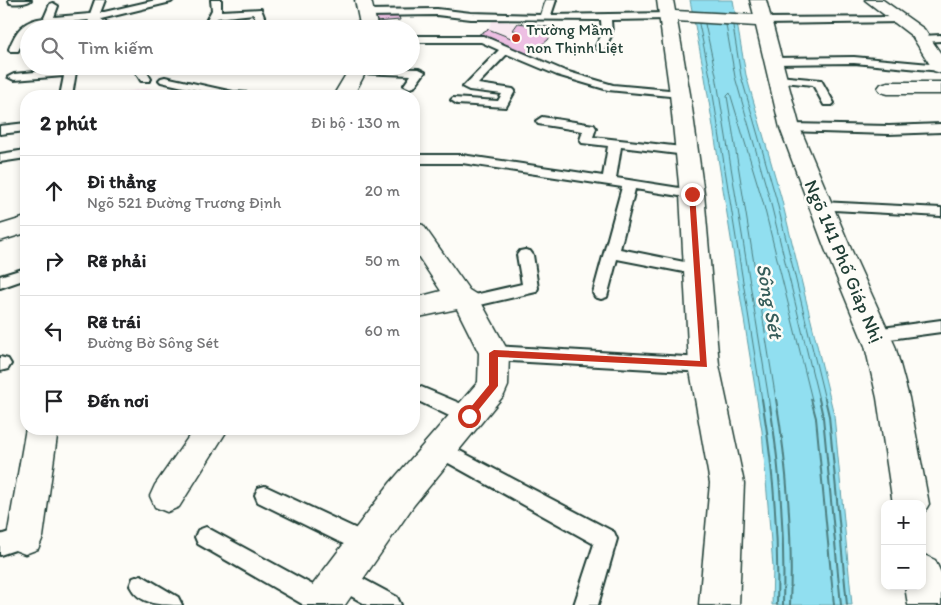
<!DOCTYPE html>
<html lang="vi">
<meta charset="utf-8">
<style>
body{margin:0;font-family:Itim,sans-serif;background:#f6f6f6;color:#202124}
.controls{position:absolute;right:15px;bottom:15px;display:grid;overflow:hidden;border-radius:10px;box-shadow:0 2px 8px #0003}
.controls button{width:45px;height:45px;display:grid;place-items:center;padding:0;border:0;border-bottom:1px solid #e0e0e0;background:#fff;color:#202124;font:25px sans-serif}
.stop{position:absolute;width:15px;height:15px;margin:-11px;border:4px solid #c8321e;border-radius:50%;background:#fff}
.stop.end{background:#c8321e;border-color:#fff;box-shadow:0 1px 5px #0008}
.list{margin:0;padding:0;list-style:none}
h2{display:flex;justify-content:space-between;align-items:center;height:65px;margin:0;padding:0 20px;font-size:21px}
h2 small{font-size:16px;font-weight:400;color:#757577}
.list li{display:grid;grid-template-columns:32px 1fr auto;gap:15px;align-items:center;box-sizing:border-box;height:70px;padding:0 20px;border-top:1px solid #e0e0e0}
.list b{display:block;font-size:19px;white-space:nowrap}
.list p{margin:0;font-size:16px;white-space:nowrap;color:#757577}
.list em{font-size:16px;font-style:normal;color:#757577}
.icon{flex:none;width:28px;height:28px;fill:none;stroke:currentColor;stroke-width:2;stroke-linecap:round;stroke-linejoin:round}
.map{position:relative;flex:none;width:941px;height:605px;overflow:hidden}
.search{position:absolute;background:#fff;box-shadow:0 2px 8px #0003;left:20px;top:20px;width:400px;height:55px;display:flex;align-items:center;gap:12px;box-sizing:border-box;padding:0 18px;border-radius:28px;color:#757577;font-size:19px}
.panel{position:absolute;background:#fff;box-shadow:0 2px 8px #0003;left:20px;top:90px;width:400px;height:345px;border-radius:20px}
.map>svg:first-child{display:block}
.built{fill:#f8eaf1}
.water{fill:#91dff0;stroke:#639ea5}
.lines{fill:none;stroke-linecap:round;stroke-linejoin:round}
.shore-far1{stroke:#4d7e7f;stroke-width:1}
.shore{stroke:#4d7e7f;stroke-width:2}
.building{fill:#edbfe3;stroke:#1f3d34}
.service-casing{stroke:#1f3d34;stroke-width:4}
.minor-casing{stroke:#1f3d34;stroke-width:3}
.tertiary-casing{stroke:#1f3d34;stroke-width:3}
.service{fill:#fdfcf7;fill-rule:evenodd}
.minor{fill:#fdfcf7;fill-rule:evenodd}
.tertiary{fill:#fdfcf7;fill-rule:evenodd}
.route{fill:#c8321e}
.poi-dot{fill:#c8321e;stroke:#fdfcf7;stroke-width:2}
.labels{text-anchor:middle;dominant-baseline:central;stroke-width:5;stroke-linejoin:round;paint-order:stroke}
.far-poi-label{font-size:16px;fill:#1f3d34;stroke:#fdfcf7;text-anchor:start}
.street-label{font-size:19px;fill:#1f3d34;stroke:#fdfcf7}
.water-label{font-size:20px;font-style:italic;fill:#365d5a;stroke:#fdfcf7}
</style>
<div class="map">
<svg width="941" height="605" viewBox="0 0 941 605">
<rect width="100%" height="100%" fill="#fdfcf7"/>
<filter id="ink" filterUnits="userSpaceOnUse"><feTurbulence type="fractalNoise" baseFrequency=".02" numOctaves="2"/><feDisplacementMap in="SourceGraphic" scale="10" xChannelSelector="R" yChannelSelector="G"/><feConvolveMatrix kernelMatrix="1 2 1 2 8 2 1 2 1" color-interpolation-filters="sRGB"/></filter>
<g filter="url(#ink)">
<path class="built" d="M493 20 555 28 548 40 527 56 476 36 488 29Z
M149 88 181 96H99Z"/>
<path class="water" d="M690 0H733L746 75 781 197 834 415 852 605H772L773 567 762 431 705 77Z"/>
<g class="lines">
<path class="shore-far1" d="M699 24 710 76 762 400
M705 24 716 75 769 400
M726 25 735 77 770 200 819 400
M733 26 741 76 776 198 825 400
M776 400 727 96 730 93 763 202 812 400"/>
<path class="shore" d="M762 399C773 466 779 537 777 605
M769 399C780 466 785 537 783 605
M776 399C787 464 793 540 790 605
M811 399 816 418 834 605
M819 399 823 417 841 605
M825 399 829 416 847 605"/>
</g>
<path class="building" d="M398 13 400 20 376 22 375 15Z
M518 23 555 28 548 40 527 56 476 36 488 29 511 38 519 32 513 30Z
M146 92 163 96H120Z"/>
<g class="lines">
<defs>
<path id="service" d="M9 0H31C26 4 16 4 10 3Z
M95 0H105L100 13 156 0H173L171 2 101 19 115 29H103L97 25 94 29H84L89 20 37 25 32 29H29L18 51H10L9 49C16 31 23 20 44 18L50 4 53 3 58 6 54 17 90 14Z
M211 0H221V11L261 9 266 22 261 25 257 24 254 14 217 18 212 27 208 28 178 29 183 26 205 23 212 10Z
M546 0H556L551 15 668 13 673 16 668 19 611 20 612 34 604 50 600 51 595 48 602 34 601 20 471 19 437 15 366 16 361 13 366 10 437 9 471 13 541 15Z
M900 17 903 18V22L764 24 759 21 764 18Z
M369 21 373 22V26L356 29H328L333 26Z
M941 35V41L922 42 917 39 922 36Z
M411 36H483L565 71 613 85 680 91 686 94 680 97 608 90 557 75 507 54 478 84 513 89 515 91 506 107 457 104 451 100 453 98 498 101 502 94 469 90 463 87 499 50 481 42H411Z
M854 57 941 65V71L854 63 774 64 769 61 774 58Z
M66 66H77L72 96H60L64 76 14 80 8 77 14 74 66 69Z
M132 66H143L151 79 149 81H141Z
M308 66 419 69 425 72 414 87 410 88 404 85 411 75 358 73 353 70 313 69Z
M778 76 821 80 834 103 832 105H824L813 85 774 81 772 79Z
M165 77 233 92 248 93 254 96H223L161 82 159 80 161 78Z
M542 117 594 125 596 128 593 137 691 148 692 151 691 154 686 155 621 147 616 178 692 190 699 194 692 198 635 189 620 249 704 266 707 270 704 274 699 275 617 259 607 297 601 299 595 297 593 293 622 187 462 163H414V155H462L603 176 608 146 582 143 580 140 583 131 538 124 536 121Z
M26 123V131L0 134V126Z
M790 124 889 126 941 124V132L889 134 786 131 784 128 786 125Z
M26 150V158L0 162V154Z
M821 202 941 208V216L816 209 814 206 816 203Z
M525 250 530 251 533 255 538 288 536 292 467 308 461 306 459 302 461 298 522 284 517 255 520 251Z
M26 268V279L0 288V276Z
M941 320V332L875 341 869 340 867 335 869 330 875 329Z
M494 346 704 358 710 360 713 365 710 370 704 372 494 360 488 358 485 353 488 348Z
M0 357 8 359 11 364 8 369 0 371Z
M414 384 476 410 478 416 476 422 469 424 462 422 414 399Z
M441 441 614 532 617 539 598 605H574L594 544 434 455 431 449 434 443Z
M265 486 374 537 377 544 374 551 366 554 358 551 258 502 255 495 258 488Z
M25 527 33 530 36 537 33 544 0 555V535Z
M206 527 331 595 334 605H304L198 544 195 537 198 530Z
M341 567 397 597 401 605H367L333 586 330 578 333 570Z
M141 575 178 597 182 605C161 605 139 605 130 586L133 578Z"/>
<path id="minor" d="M355 0H371L378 29H361Z
M865 0H883L924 29 941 54V73L934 71 912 36Z
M351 66H369L353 96H333Z
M888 82H941V94H888L881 92 878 88 881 84Z
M26 217V233L0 241V225Z
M414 223 423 225 469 290 477 295 509 353 508 386 504 395 414 505 345 605H302L308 591 390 483 478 382 479 353 457 309 414 318V298L441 291 414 250Z
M26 428 58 429 43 537 38 549 25 554 12 549 7 537Z
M194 429H228L179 507 167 512 155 507 150 496 155 485Z"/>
<path id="tertiary" d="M657 0H673L675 11 754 15 750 0H766L800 128 851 249 895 346 909 398 929 504 922 516V504H893L877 398 865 346 825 249 780 128 756 26 677 21 690 94 704 194 719 365 744 483 739 605H699L710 483 689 365 680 194 670 94Z
M922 554 935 560 941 573V605H908L905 586H922Z"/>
</defs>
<use href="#service" class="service-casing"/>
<use href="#minor" class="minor-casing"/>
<use href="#tertiary" class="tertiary-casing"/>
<use href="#service" class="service"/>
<use href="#minor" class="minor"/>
<use href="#tertiary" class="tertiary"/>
</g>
</g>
<path class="route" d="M692 192 695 194 707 367 498 357V386L472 418H466V413L489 385V353L494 350 700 361 689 194Z"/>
<circle class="poi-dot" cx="516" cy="38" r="5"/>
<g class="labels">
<g class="far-poi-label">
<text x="526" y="29">Trường Mầm<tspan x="526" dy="18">non Thịnh Liệt</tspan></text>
</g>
<g class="street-label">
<text transform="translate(844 261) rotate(67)">Ngõ 141 Phố Giáp Nhị</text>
</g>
<g class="water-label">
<text transform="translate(770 301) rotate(80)">Sông Sét</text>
</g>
</g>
</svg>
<div class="controls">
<button>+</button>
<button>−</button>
</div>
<div class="stop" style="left:469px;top:416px"></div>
<div class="stop end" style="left:692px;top:194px"></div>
<div class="search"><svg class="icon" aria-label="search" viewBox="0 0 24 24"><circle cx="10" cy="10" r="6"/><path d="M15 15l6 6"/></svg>Tìm kiếm</div>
<section class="panel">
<h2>2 phút<small>Đi bộ · 130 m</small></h2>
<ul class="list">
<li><svg class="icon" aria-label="ahead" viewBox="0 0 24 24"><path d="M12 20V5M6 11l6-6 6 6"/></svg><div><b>Đi thẳng</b><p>Ngõ 521 Đường Trương Định</p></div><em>20 m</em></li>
<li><svg class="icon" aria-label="right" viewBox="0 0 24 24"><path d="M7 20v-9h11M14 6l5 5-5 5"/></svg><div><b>Rẽ phải</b></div><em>50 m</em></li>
<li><svg class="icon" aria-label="left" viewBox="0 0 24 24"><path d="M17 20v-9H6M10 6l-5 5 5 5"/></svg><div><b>Rẽ trái</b><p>Đường Bờ Sông Sét</p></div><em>60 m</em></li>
<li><svg class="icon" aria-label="arrive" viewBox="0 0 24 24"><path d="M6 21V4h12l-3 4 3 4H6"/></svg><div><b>Đến nơi</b></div></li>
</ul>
</section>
</div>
